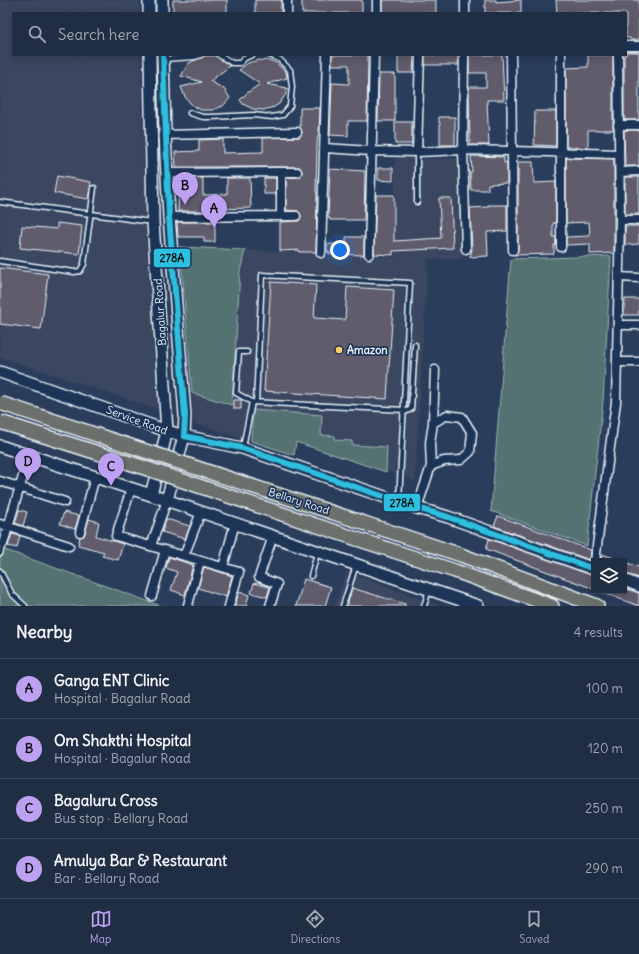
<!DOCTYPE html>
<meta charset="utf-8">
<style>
body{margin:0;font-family:Delius,sans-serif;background:#2d3a4f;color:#f1f3f6}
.controls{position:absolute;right:12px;bottom:12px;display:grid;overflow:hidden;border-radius:0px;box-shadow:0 2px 10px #0003}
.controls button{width:36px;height:36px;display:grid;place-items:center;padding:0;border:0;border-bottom:1px solid #3d4a5d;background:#202e44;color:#f1f3f6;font:20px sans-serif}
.you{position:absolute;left:340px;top:250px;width:14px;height:14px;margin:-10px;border:3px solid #fff;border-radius:50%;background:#1a73e8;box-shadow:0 0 0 6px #1a73e833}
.badge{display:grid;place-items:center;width:26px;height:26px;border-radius:50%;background:#bca0f2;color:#111;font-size:13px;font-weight:700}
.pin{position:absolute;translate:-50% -33px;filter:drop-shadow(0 1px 2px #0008)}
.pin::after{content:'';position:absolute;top:21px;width:14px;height:12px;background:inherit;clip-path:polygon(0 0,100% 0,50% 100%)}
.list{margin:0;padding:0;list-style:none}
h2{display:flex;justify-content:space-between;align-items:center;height:52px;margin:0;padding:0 16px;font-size:17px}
h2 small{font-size:13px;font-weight:400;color:#a2a8b2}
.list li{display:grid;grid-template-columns:26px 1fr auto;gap:12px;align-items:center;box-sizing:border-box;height:60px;padding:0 16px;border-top:1px solid #3d4a5d}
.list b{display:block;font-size:15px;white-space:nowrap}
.list p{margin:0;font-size:13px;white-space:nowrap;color:#a2a8b2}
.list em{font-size:13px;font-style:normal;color:#a2a8b2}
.icon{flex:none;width:22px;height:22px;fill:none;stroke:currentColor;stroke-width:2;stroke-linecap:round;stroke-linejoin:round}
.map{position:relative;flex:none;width:639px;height:606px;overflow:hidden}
.search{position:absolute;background:#202e44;box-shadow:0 2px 10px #0003;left:12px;right:12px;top:12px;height:44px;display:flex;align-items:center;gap:10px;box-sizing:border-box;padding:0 14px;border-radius:0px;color:#a2a8b2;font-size:15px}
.sheet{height:292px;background:#202e44}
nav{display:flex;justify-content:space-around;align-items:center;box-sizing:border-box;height:56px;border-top:1px solid #3d4a5d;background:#202e44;font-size:11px;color:#a2a8b2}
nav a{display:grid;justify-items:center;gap:2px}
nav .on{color:#bca0f2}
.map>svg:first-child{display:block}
.built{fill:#3a4660}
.green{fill:#527271;stroke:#9db2b4}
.building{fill:#605c6c;stroke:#e8f1f8}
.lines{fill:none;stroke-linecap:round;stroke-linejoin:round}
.service-casing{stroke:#e8f1f8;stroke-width:7}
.minor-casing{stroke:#e8f1f8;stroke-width:11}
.secondary-casing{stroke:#e8f1f8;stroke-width:14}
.trunk-casing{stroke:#e8f1f8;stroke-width:16}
.service{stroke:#1d3557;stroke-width:4}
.minor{stroke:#1d3557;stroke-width:8}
.secondary{stroke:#1d3557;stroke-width:11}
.trunk{stroke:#6c706d;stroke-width:13}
.trunk-bridge-casing{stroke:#e8f1f8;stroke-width:16;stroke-linecap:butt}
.trunk-bridge{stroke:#6c706d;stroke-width:13}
.bus-1-casing{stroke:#1d3557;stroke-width:9}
.bus-1{stroke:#2dbfdf;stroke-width:6}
.poi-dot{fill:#ffd166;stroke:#1d3557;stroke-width:1.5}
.labels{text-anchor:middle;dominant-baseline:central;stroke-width:3.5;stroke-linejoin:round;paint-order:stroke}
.street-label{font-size:11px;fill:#e8f1f8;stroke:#1d3557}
.poi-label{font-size:11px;font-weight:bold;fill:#e8f1f8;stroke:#1d3557;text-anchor:start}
.line-badge{stroke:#1d3557;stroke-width:1.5}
.pale-badge-label{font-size:11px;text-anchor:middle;font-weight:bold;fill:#111}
</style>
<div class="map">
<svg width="639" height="606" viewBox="0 0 639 606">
<rect width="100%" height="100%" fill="#2a3d5b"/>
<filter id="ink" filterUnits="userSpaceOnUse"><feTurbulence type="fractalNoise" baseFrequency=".025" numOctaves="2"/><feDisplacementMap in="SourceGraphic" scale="8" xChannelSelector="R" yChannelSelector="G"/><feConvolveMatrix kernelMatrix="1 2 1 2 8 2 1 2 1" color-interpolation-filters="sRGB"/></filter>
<g filter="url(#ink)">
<path class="built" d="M0 0H139L140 13H13V55H141L146 240 159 410 0 357Z
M395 158 458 159 463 259H428L415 481 296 442 294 455 194 423 180 247 395 257Z
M347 572 441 606H335Z"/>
<path class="green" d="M180 247 245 250 240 271 232 405 192 393Z
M611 256 603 401 587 546 491 511 511 259Z
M253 410 322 415 321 435 335 436V440L352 441V445L387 447 386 472 296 442 294 455 251 441Z
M0 548 161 606H0Z"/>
<path class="building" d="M173 0H227V13H173Z
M255 0H281V13H255Z
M302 0H362V13H302Z
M382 0H436V13H382Z
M485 0H496V2L521 0V13H485Z
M556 0H639V40H631L630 38H626V13H557Z
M626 52H639V120H624V55H626Z
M332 55H368L367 121H348V136L330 135 332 83 349 84V65H332Z
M398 55H414L413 73H398Z
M425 55H458V65H425Z
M469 55H502L504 100H487L489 145H470L469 87H486V73H469Z
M588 55H613V130H588V148L566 147V68L588 67Z
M204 56H216L230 66 210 81 224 89 230 98 223 106 212 110H201L192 105 185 97 181 87 202 82 181 76 189 63 193 61 202 58Z
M259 60 271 61 276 63 286 72 287 78 267 84 287 88 286 94 279 104 274 107 263 110 253 109 243 104 240 100 247 93 260 84 239 70 248 63Z
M379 74H395V121H378Z
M300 108H320L319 135H318L317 144 316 192H317L316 252H299V250L280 251V222L296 221H299L301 216 298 211 286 210V178L300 177 302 172 300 167H176L175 152 199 151V140L223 139V153L263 152V138L300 137 302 132 300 128Z
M535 111H556V146L534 145Z
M439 117H455V145H440V123H439Z
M395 122H412V144H395Z
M624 130H639V166H625Z
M471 156 504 157V163L507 162V183L488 184V190H471L470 172H472Z
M566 158 614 159V253L590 254V244L566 245V237L590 236 589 222 566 223Z
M518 162H533L534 183 556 182V223H553V237H556V245H554V254L515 255 518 250Z
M378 168H393V181L378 180Z
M330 169 365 171 364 220H330V218H328Z
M57 176 91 182 88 199 54 193Z
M625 177H639V214H625Z
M179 178H203V195L227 194V178H250L251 208 215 209V211H178Z
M264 178H276V194H264Z
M376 195H394V241L441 238 439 198H451L453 248 393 251V255L374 254Z
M488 205H507V231L487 232 488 256 470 257 472 249 470 208 488 207Z
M177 222H215V242H204V237H178Z
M57 223 82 226 79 254 20 248 22 226 57 229Z
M625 226H639V244L625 245Z
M346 237H364V255L329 254V252H327V244L346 245Z
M0 268 48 274 41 329 0 324Z
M271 282 316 285 314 318 345 320 347 287 394 290 387 399 264 391Z
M625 299H639V315H624Z
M234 400H241V409H234Z
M19 510 27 512 23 526 15 523Z
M64 512 79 516 75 529 60 524Z
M498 516 591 550 590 560 494 526Z
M89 519 99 522 96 536 123 544 118 560 102 556 104 552 78 545 80 537 84 536 85 533Z
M166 519 190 526 185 539 162 532Z
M12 534 20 536 17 548 8 546Z
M489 539 594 576V589L486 549Z
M602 554 620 560V561H601Z
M169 557 193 565 185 595 171 590 177 572 166 568Z
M624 562 639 567V578L624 573Z
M204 567 232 576 226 597 198 588Z
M304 579 331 587 325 606H296Z
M254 583 270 587 267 597 251 593Z
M352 588 405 604V606H347Z
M624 588 639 593V606L601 592 624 591Z
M239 592 249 595 246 606H235Z"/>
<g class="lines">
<defs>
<path id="service" d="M219 55 232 63H240L245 58 252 55
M164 59 194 57 201 55
M190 113 203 117H211L253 115 272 117 283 115 290 106 292 87 290 70 279 59 269 55
M0 202 152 222
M417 202V152
M0 261 74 272 80 271 84 264 94 188
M247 352H239L236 393 252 402
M256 402 262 275 410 283 399 501
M403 413 411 409 415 345
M243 447 252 402 404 410
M0 554 3 544
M0 571 12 594 25 606
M311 576 317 553
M343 606 356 565
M424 606 429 590"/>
<path id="minor" d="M377 0V12
M287 13V0
M465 13V0
M626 46H639
M464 55 463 150 466 249
M511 55 513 250
M561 55V247
M618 125H639
M165 135 297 132
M325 148 371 151 417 152 463 150 512 151 619 154
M417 152 420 55
M281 172H297
M620 172 639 171
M167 173 281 172V216L169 217
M281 216H296
M620 220H639
M321 253 327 55
M369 254 374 55
M619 277 639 278
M618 325H639
M617 362H639
M433 423 435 370
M0 481 65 502
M131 489 116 536 239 572 229 606
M417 508 431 466 444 461 461 460 470 452 472 433 462 417 447 415 433 423 430 443 431 466
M0 524 69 546
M80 532 95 477
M3 544 29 456
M151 546 167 500
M184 556 201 512
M595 561 616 402 620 220 618 55
M223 567 235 523
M152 596 165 550
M188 605 200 561
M270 606 277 584 259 577 273 536"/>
<path id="secondary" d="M149 0V13
M162 0V13
M150 55 153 222 167 431 151 495
M163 55 165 135 169 217 185 415 184 436 167 500
M0 372 167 431 184 436 242 448 417 508 448 517 594 569
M0 446 151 495 478 606
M624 580 639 586"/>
<path id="trunk" d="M364 523 461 555 597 606
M357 539 455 571 552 606"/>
</defs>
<use href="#service" class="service-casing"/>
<use href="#minor" class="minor-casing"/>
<use href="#secondary" class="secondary-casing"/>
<use href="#trunk" class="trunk-casing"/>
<use href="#service" class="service"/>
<use href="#minor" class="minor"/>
<use href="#secondary" class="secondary"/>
<use href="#trunk" class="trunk"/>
<defs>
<path id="trunk-bridge" d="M0 403 364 523
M0 422 136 465 357 539"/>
</defs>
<use href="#trunk-bridge" class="trunk-bridge-casing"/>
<use href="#trunk-bridge" class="trunk-bridge"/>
<defs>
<path id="bus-1" d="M163 55 169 217 185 415 184 436 242 448 417 508 448 517 594 569"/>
</defs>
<use href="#bus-1" class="bus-1-casing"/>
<use href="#bus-1" class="bus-1"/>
</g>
</g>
<circle class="poi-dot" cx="339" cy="350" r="4"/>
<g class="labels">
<g class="street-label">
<text transform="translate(160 312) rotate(-94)">Bagalur Road</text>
<text transform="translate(137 420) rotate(20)">Service Road</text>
<text transform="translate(299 501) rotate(18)">Bellary Road</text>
</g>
<g class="poi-label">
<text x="347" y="350">Amazon</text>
</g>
</g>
<g class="line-badge">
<rect x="153" y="248" width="38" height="20" rx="4" fill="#2dbfdf"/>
<rect x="383" y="493" width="38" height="19" rx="4" fill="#2dbfdf"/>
</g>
<g class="pale-badge-label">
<text x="172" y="262">278A</text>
<text x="402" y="507">278A</text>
</g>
</svg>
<div class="controls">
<button><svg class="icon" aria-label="layers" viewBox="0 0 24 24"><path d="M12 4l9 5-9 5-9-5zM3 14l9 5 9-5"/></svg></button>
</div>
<div class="you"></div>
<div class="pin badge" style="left:214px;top:228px">A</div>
<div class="pin badge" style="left:185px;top:205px">B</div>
<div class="pin badge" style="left:111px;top:486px">C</div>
<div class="pin badge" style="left:28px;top:481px">D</div>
<div class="search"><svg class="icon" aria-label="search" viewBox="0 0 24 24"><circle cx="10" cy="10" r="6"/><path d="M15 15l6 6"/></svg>Search here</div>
</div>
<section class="sheet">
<h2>Nearby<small>4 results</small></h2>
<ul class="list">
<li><span class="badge">A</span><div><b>Ganga ENT Clinic</b><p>Hospital · Bagalur Road</p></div><em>100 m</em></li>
<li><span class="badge">B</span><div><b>Om Shakthi Hospital</b><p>Hospital · Bagalur Road</p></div><em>120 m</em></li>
<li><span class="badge">C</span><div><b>Bagaluru Cross</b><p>Bus stop · Bellary Road</p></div><em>250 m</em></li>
<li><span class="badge">D</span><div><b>Amulya Bar &amp; Restaurant</b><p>Bar · Bellary Road</p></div><em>290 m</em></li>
</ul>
</section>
<nav>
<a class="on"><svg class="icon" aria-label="map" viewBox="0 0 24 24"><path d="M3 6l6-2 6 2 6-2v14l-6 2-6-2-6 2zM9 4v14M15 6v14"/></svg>Map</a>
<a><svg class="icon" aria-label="directions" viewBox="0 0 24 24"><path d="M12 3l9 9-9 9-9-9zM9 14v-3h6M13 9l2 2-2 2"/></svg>Directions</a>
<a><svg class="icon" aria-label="saved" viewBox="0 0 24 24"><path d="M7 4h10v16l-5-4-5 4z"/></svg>Saved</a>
</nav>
